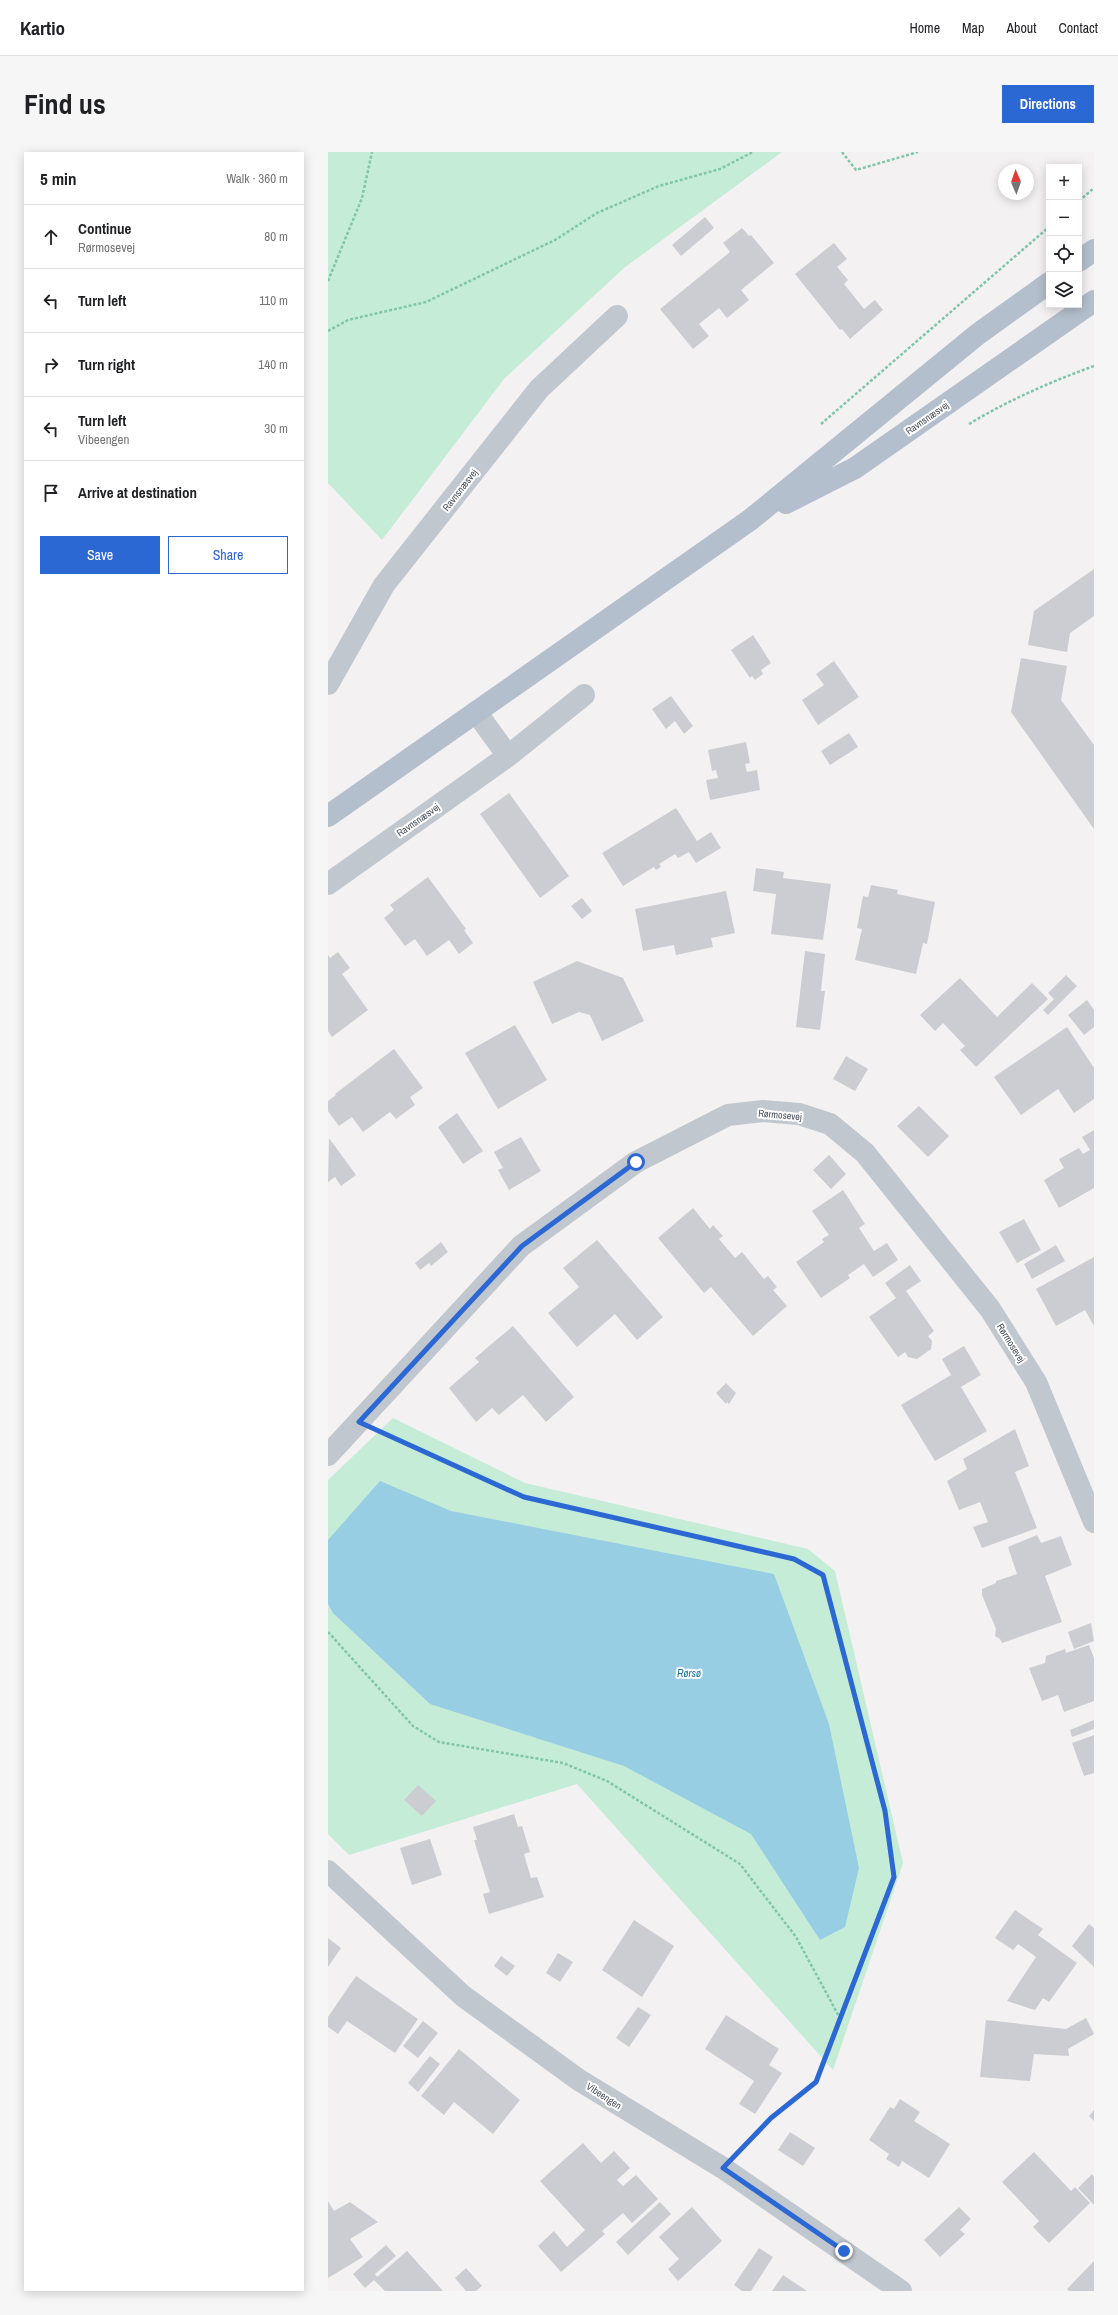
<!DOCTYPE html>
<meta charset="utf-8">
<style>
body{margin:0;font-family:"Archivo Narrow",sans-serif;background:#f6f6f6;color:#202124}
.controls{position:absolute;right:12px;top:12px;display:grid;overflow:hidden;border-radius:0px;box-shadow:0 2px 10px #0003}
.controls button{width:36px;height:36px;display:grid;place-items:center;padding:0;border:0;border-bottom:1px solid #e0e0e0;background:#fff;color:#202124;font:20px sans-serif}
.compass{position:absolute;left:670px;top:12px;width:36px;height:36px;border-radius:50%;background:#fff;box-shadow:0 2px 10px #0003;rotate:358deg}
.stop{position:absolute;width:12px;height:12px;margin:-9px;border:3px solid #2c68d3;border-radius:50%;background:#fff}
.stop.end{background:#2c68d3;border-color:#fff;box-shadow:0 1px 4px #0008}
.list{margin:0;padding:0;list-style:none}
h2{display:flex;justify-content:space-between;align-items:center;height:52px;margin:0;padding:0 16px;font-size:17px}
h2 small{font-size:13px;font-weight:400;color:#757577}
.list li{display:grid;grid-template-columns:26px 1fr auto;gap:12px;align-items:center;box-sizing:border-box;height:64px;padding:0 16px;border-top:1px solid #e0e0e0}
.list b{display:block;font-size:15px;white-space:nowrap}
.list p{margin:0;font-size:13px;white-space:nowrap;color:#757577}
.list em{font-size:13px;font-style:normal;color:#757577}
.actions{display:flex;gap:8px;padding:12px 16px}
.actions a{flex:1;padding:9px 0;border:1px solid #2c68d3;border-radius:0px;text-align:center;font-size:14px;color:#2c68d3}
.actions .main{background:#2c68d3;color:#fff}
.icon{flex:none;width:22px;height:22px;fill:none;stroke:currentColor;stroke-width:2;stroke-linecap:round;stroke-linejoin:round}
.map{position:relative;flex:none;width:766px;height:2139px;overflow:hidden;border-radius:0px}
header{display:flex;align-items:center;gap:24px;box-sizing:border-box;height:56px;padding:0 20px;background:#fff;border-bottom:1px solid #e0e0e0}
header strong{font-size:19px}
nav{display:flex;gap:22px;margin-inline-start:auto;font-size:14px}
.intro{display:flex;align-items:center;justify-content:space-between;box-sizing:border-box;height:96px;padding:0 24px}
h1{margin:0;font-size:28px}
.button{padding:10px 18px;border-radius:0px;background:#2c68d3;color:#fff;font-size:14px;font-weight:700}
main{display:flex;gap:24px;padding:0 24px}
aside{flex:1;background:#fff;border-radius:0px;box-shadow:0 2px 10px #0003}
.map>svg:first-child{display:block}
.green{fill:#c5ecd7}
.water{fill:#97cee4}
.building{fill:#cccdd3}
.lines{fill:none;stroke-linecap:round;stroke-linejoin:round}
.path{stroke:#80c6a9;stroke-width:2.5;stroke-dasharray:3 2;stroke-linecap:butt}
.minor{stroke:#c1c7ce;stroke-width:22}
.major{stroke:#b4bfcd;stroke-width:22}
.route{stroke:#2c68d3;stroke-width:5}
.labels{text-anchor:middle;dominant-baseline:central;stroke-width:4;stroke-linejoin:round;paint-order:stroke}
.street-label{font-size:10px;fill:#4b535d;stroke:#fff}
.water-label{font-size:11px;font-style:italic;fill:#1b7a9f;stroke:#fff}
</style>
<header>
<strong>Kartio</strong>
<nav><a>Home</a><a>Map</a><a>About</a><a>Contact</a></nav>
</header>
<div class="intro"><h1>Find us</h1><a class="button">Directions</a></div>
<main>
<aside>
<h2>5 min<small>Walk · 360 m</small></h2>
<ul class="list">
<li><svg class="icon" aria-label="ahead" viewBox="0 0 24 24"><path d="M12 20V5M6 11l6-6 6 6"/></svg><div><b>Continue</b><p>Rørmosevej</p></div><em>80 m</em></li>
<li><svg class="icon" aria-label="left" viewBox="0 0 24 24"><path d="M17 20v-9H6M10 6l-5 5 5 5"/></svg><div><b>Turn left</b></div><em>110 m</em></li>
<li><svg class="icon" aria-label="right" viewBox="0 0 24 24"><path d="M7 20v-9h11M14 6l5 5-5 5"/></svg><div><b>Turn right</b></div><em>140 m</em></li>
<li><svg class="icon" aria-label="left" viewBox="0 0 24 24"><path d="M17 20v-9H6M10 6l-5 5 5 5"/></svg><div><b>Turn left</b><p>Vibeengen</p></div><em>30 m</em></li>
<li><svg class="icon" aria-label="arrive" viewBox="0 0 24 24"><path d="M6 21V4h12l-3 4 3 4H6"/></svg><div><b>Arrive at destination</b></div></li>
</ul>
<div class="actions"><a class="main">Save</a><a>Share</a></div>
</aside>
<div class="map">
<svg width="766" height="2139" viewBox="0 0 766 2139">
<rect width="100%" height="100%" fill="#f3f1f1"/>
<path class="green" d="M0 0H454L296 116 176 227 54 388 0 331Z
M65 1266 197 1331 480 1397 507 1419 575 1711 505 1918 249 1632 21 1703 0 1682V1328Z"/>
<path class="water" d="M52 1329 123 1359 446 1422 501 1572 531 1716 517 1775 492 1788 423 1682 296 1614 102 1552 5 1461 0 1452V1388Z"/>
<path class="building" d="M377 65 386 76 353 104 344 93Z
M414 76 421 84 423 83 446 111 413 138 421 148 399 166 391 156 371 172 381 184 365 197 332 157 402 100 395 91Z
M506 91 519 107 509 115 520 128 516 132 536 157 547 148 555 158 522 187 514 177 512 178 467 122Z
M766 417V464L742 481 739 500 700 493 706 459Z
M425 483 443 511 433 518 435 522 427 528 424 524 422 526 403 498Z
M693 506 739 514 733 548 766 593V677L683 560Z
M506 509 531 545 490 573 474 548 496 533 488 522Z
M343 544 365 574 356 582 347 569 338 577 324 557Z
M521 581 530 595 502 613 493 599Z
M418 590 422 611 417 612 419 620 429 618 432 638 382 648 378 628 390 626 388 618 384 619 380 598Z
M181 641 241 724 212 746 152 662Z
M348 656 369 689 383 680 393 696 368 711 361 700 350 706 347 702 331 712 333 715 328 718 326 715 295 734 274 701Z
M428 716 456 720 455 726 503 732 495 788 443 782 448 742 425 739Z
M100 725 138 777 136 778 145 791 131 802 121 788 99 804 87 787 77 794 56 766 66 758 62 753Z
M543 733 570 738 569 742 607 750 599 792 595 791 588 822 527 808 534 777 529 776 535 744 540 745Z
M398 739 407 781 383 786 385 795 348 803 346 793 315 799 307 757Z
M254 746 264 759 254 767 243 754Z
M477 799 497 802 493 839H497L492 878 468 875Z
M10 800 22 816 14 822 40 858 4 885 0 879V803L2 806Z
M249 809 295 826 316 869 274 889 262 863 251 860 224 872 205 830Z
M738 823 749 834 720 863 715 858 726 847 720 841Z
M632 826 669 865 704 831 720 847 648 915 632 898 637 894 615 871 607 879 592 863Z
M759 848 766 858V875L756 883 740 863Z
M187 873 219 928 170 957 137 901Z
M739 875 766 916V947L746 961 730 937 693 963 666 925Z
M66 897 95 936 82 945 87 953 68 967 62 960 35 980 24 965 11 974 0 959V949L8 943 7 942Z
M518 904 540 917 527 939 505 927Z
M591 954 621 984 600 1005 569 974Z
M129 961 155 999 135 1012 110 975Z
M766 978V1036L731 1056 716 1028 736 1016 731 1007 751 996 755 1002 762 998 754 985Z
M193 985 213 1019 181 1038 170 1018 175 1016 166 1000Z
M1 986 28 1023 13 1034 7 1025 0 1030Z
M501 1003 518 1022 503 1037 485 1018Z
M515 1038 537 1072 531 1076 546 1099 559 1091 570 1108 545 1125 536 1112 520 1123 522 1126 493 1146 468 1110 496 1090 494 1087 501 1083 484 1059Z
M365 1056 382 1077 385 1073 395 1084 391 1087 407 1106 414 1100 436 1127 440 1124 449 1135 445 1138 459 1154 425 1184 383 1135 376 1141 330 1086Z
M696 1067 713 1098 689 1111 671 1080Z
M269 1088 335 1165 309 1188 287 1162 249 1195 220 1161 251 1135 235 1116Z
M113 1090 120 1100 103 1114 101 1111 92 1118 87 1111Z
M728 1093 737 1109 704 1127 696 1112Z
M766 1105V1174L757 1158 728 1174 708 1137Z
M582 1113 593 1129 578 1139 606 1179 600 1184 604 1189 603 1197 589 1207 580 1205 577 1200 570 1205 541 1165 568 1146 557 1131Z
M185 1174 246 1245 218 1270 195 1243 171 1263 164 1256 148 1270 121 1236 151 1210 147 1206Z
M636 1194 653 1223 633 1235 659 1279 607 1309 573 1253 623 1223 614 1207Z
M398 1231 408 1241 401 1252 399 1250 398 1252 388 1241Z
M687 1277 701 1314 687 1320 709 1376 654 1396 645 1375 660 1370 652 1350 631 1358 619 1329 639 1317 635 1307Z
M709 1383 713 1391 733 1384 744 1413 717 1424 734 1470 674 1491 672 1487 667 1484 668 1477 654 1443V1437L668 1431V1429L689 1422 680 1395Z
M763 1471 766 1489 746 1497 740 1480Z
M761 1493 766 1506V1549L736 1560 730 1543 714 1549 701 1516 717 1511 718 1504 737 1497 738 1501Z
M766 1568V1577L744 1585 742 1578Z
M766 1583V1621L756 1624 744 1591Z
M90 1633 108 1649 94 1664 76 1648Z
M186 1662 190 1675 194 1674 202 1700 196 1702 203 1726 209 1725 216 1745 161 1762 155 1742 162 1740 146 1688H149L145 1675Z
M102 1687 114 1723 84 1733 72 1696Z
M687 1758 715 1777 710 1783 749 1811 721 1850 715 1846 707 1858 679 1849 708 1805 690 1792 685 1798 667 1786Z
M306 1768 346 1794 314 1845 274 1818Z
M761 1772 766 1776V1815L744 1794Z
M0 1786 13 1796 0 1815Z
M230 1801 245 1810 232 1830 218 1821Z
M173 1804 187 1814 179 1824 166 1814Z
M28 1824 90 1867 67 1901 19 1869 10 1882 0 1875V1865Z
M310 1855 323 1863 301 1895 288 1886Z
M398 1863 451 1897 441 1913 454 1921 427 1962 411 1952 426 1929 377 1897Z
M758 1866 766 1882 740 1897 741 1904 706 1902 702 1929 652 1925 658 1868 738 1877Z
M95 1869 110 1881 90 1906 75 1894Z
M131 1897 192 1948 165 1982 126 1950 116 1963 93 1944Z
M102 1904 112 1912 90 1940 80 1931Z
M572 1947 592 1960 586 1969 622 1992 601 2026 574 2009 571 2015 558 2007 561 2002 541 1988 562 1955 566 1957Z
M766 1958V1969L761 1964Z
M462 1980 487 1996 475 2014 450 1998Z
M255 1991 273 2011 286 1999 302 2016 289 2028 295 2034 308 2023 330 2047 304 2071 295 2061 274 2079 277 2082 233 2120 210 2094 226 2079 239 2095 257 2078 212 2029Z
M706 2000 743 2039 747 2035 762 2051 721 2091 705 2075 711 2069 674 2030Z
M764 2022 766 2025V2053L750 2036Z
M0 2049 6 2059 22 2050 50 2070 22 2087 35 2105 0 2126Z
M332 2050 343 2062 300 2103 288 2090Z
M364 2055 394 2089 350 2129 340 2117 351 2107 331 2085Z
M631 2055 643 2067 632 2078 637 2082 612 2105 596 2088Z
M58 2093 68 2104 47 2122 49 2125 79 2099 115 2139H57L46 2128 37 2136 25 2122Z
M431 2096 445 2105 423 2139H414L406 2133Z
M766 2109V2139H741L739 2137Z
M138 2116 154 2134 148 2139H138L127 2126Z
M455 2123 479 2139H444Z"/>
<g class="lines">
<path class="path" d="M514 0 528 18 590 0
M751 49 766 36
M0 129 34 46 44 0
M0 179 20 168 98 150 227 88 269 61 331 34 392 17 425 0
M493 272 721 75
M641 272C681 248 722 230 766 214
M57 1282 196 1345 466 1407 495 1423 557 1659 567 1725 488 1930 443 1966 414 1997
M0 1480 85 1574 111 1590 235 1611 279 1629 412 1712 468 1785 513 1868"/>
<path class="minor" d="M0 532 56 433 211 237 289 164
M148 560 180 604
M0 732 180 604 256 543
M0 1303 193 1094 308 1010 400 963 435 959 471 962 502 972 537 1001 662 1157 708 1230 766 1370
M0 1719 135 1844 251 1928 395 2016 573 2139"/>
<path class="major" d="M751 109 766 98
M458 351 527 316 766 149
M0 664 422 368 650 182 721 131"/>
</g>
<g class="lines">
<path class="route" d="M308 1010 194 1094 31 1270 196 1345 466 1407 495 1423 557 1659 566 1725 488 1930 443 1966 395 2016 516 2099"/>
</g>
<g class="labels">
<g class="street-label">
<text transform="translate(599 266) rotate(-35)">Ravnsnæsvej</text>
<text transform="translate(132 338) rotate(-52)">Ravnsnæsvej</text>
<text transform="translate(90 668) rotate(-35)">Ravnsnæsvej</text>
<text transform="translate(452 963) rotate(5)">Rørmosevej</text>
<text transform="translate(683 1191) rotate(58)">Rørmosevej</text>
<text transform="translate(276 1944) rotate(33)">Vibeengen</text>
</g>
<g class="water-label">
<text x="361" y="1521">Rørsø</text>
</g>
</g>
</svg>
<div class="controls">
<button>+</button>
<button>−</button>
<button><svg class="icon" aria-label="locate" viewBox="0 0 24 24"><circle cx="12" cy="12" r="6"/><path d="M12 2v4M12 18v4M2 12h4M18 12h4"/></svg></button>
<button><svg class="icon" aria-label="layers" viewBox="0 0 24 24"><path d="M12 4l9 5-9 5-9-5zM3 14l9 5 9-5"/></svg></button>
</div>
<svg class="compass" viewBox="-18 -18 36 36"><path d="M0-13l5 13h-10z" fill="#e53935"/><path d="M0 13l5-13h-10z" fill="#757577"/></svg>
<div class="stop" style="left:308px;top:1010px"></div>
<div class="stop end" style="left:516px;top:2099px"></div>
</div>
</main>
